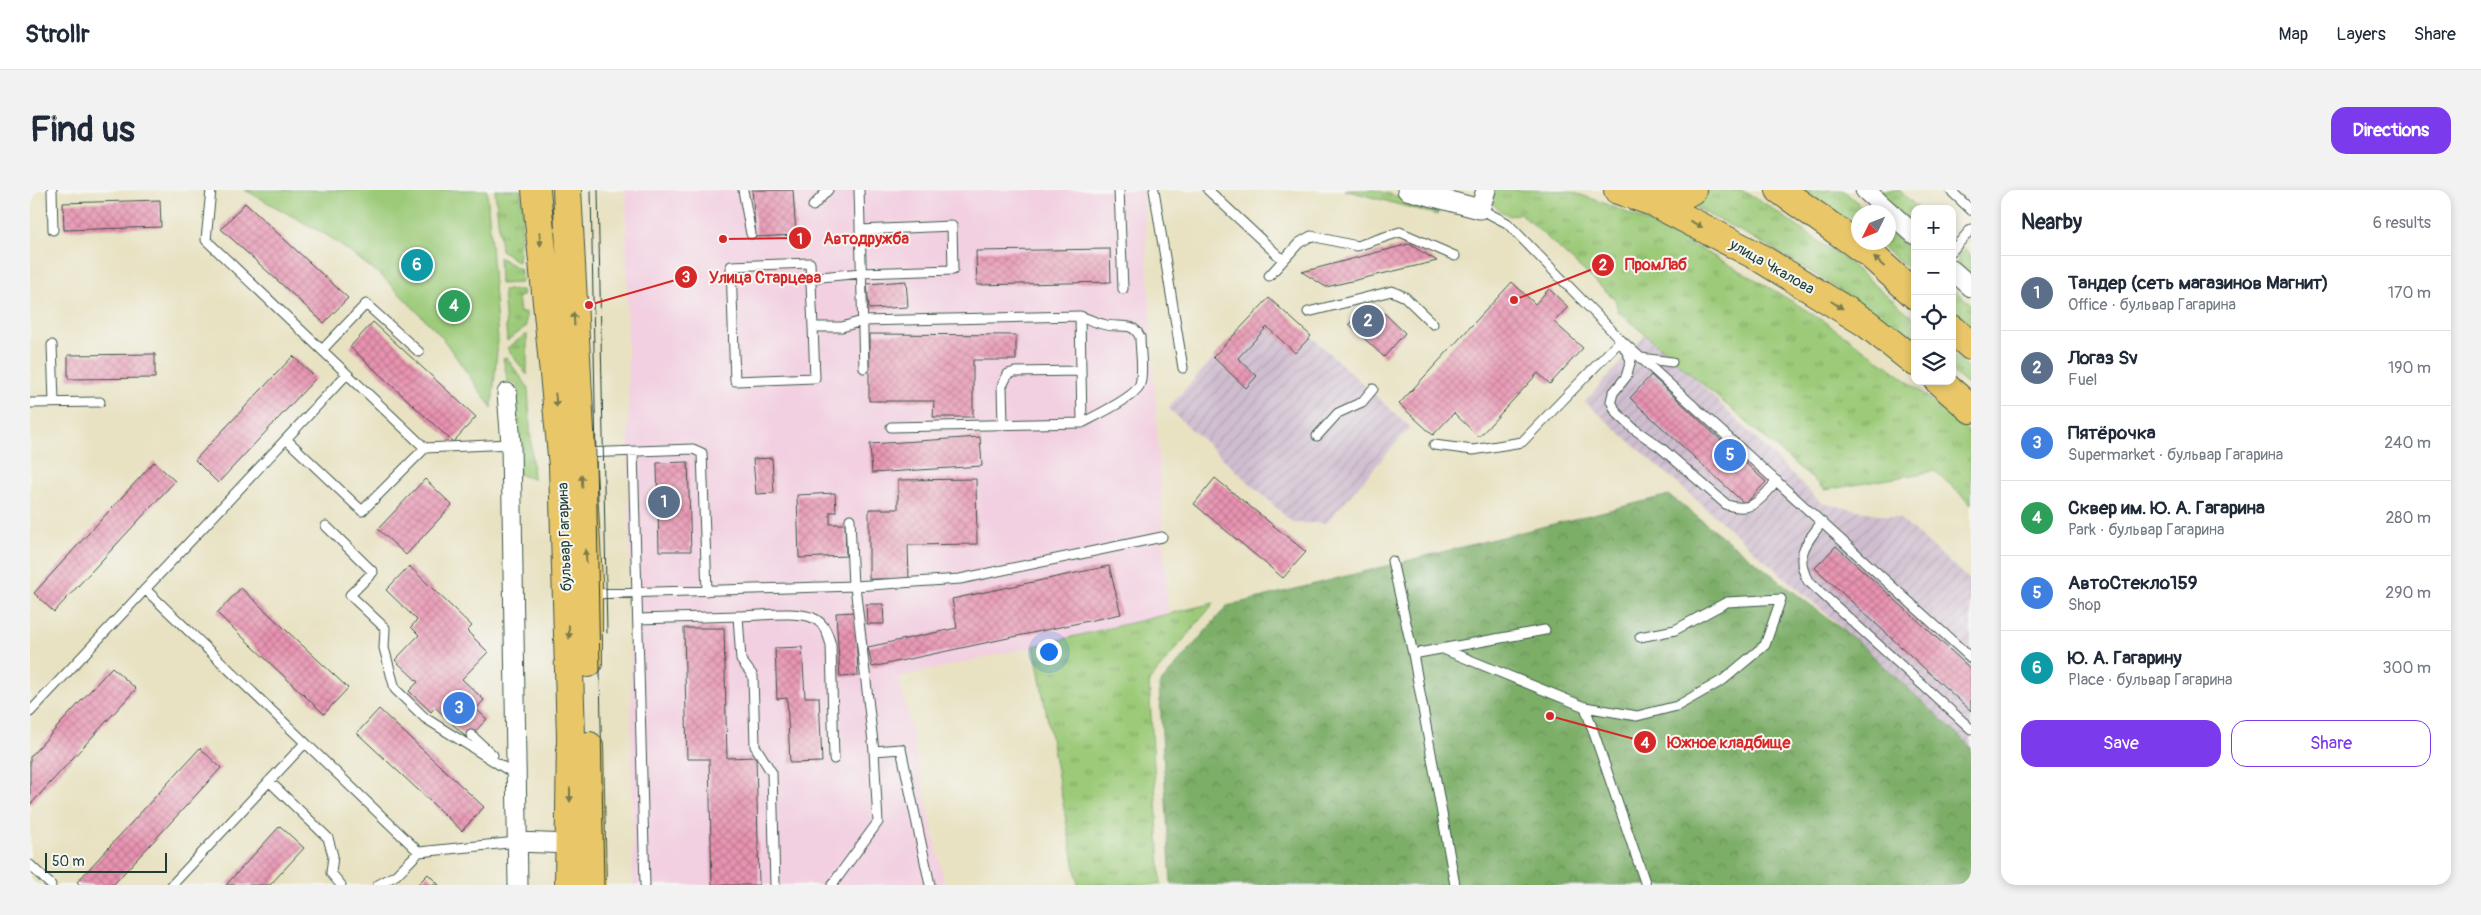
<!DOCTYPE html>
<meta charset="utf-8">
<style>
body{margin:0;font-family:Pangolin,sans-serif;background:#f2f2f3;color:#1f2937}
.controls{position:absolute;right:15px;top:15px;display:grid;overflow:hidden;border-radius:10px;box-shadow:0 2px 8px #0003}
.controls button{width:45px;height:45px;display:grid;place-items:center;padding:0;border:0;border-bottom:1px solid #e0e1e3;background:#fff;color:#1f2937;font:25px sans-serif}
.compass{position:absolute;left:1821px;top:15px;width:45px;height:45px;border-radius:50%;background:#fff;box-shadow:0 2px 8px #0003;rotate:227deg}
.scale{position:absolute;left:15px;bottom:12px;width:122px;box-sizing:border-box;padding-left:5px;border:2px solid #1f3d34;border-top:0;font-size:14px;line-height:18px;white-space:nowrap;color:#1f3d34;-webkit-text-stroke:4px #f6f6f2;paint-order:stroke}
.you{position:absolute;left:1018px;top:461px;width:18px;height:18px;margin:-12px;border:4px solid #fff;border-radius:50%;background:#1a73e8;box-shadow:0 0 0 8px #1a73e833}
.badge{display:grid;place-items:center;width:32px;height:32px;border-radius:50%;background:#7c3aed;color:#fff;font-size:16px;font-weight:700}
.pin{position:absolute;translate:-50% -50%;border:2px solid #fff;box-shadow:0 1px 5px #0006}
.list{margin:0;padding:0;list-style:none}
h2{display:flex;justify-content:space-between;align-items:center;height:65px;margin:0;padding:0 20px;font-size:21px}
h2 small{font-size:16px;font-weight:400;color:#747a83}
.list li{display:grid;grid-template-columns:32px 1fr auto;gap:15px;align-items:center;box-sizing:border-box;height:75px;padding:0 20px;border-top:1px solid #e0e1e3}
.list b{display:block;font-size:19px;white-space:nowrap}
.list p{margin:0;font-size:16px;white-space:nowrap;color:#747a83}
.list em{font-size:16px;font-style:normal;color:#747a83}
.actions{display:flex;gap:10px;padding:15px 20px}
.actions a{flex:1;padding:11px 0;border:1px solid #7c3aed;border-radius:15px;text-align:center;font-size:18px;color:#7c3aed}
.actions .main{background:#7c3aed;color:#fff}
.icon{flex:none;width:28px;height:28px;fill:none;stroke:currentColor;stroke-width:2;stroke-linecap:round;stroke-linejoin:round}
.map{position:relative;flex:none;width:1941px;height:695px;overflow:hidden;border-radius:15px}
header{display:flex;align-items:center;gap:30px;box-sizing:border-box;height:70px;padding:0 25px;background:#fff;border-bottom:1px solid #e0e1e3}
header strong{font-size:24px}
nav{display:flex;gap:28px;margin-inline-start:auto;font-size:18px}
.intro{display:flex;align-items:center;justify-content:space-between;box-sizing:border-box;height:120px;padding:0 30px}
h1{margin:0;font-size:35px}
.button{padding:12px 22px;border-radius:15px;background:#7c3aed;color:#fff;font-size:18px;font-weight:700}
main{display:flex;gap:30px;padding:0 30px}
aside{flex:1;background:#fff;border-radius:15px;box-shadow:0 2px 8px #0003}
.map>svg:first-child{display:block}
.built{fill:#f2cfe1}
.industrial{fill:url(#industrial-furrows)}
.grass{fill:url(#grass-tufts);stroke:#5e8456}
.forest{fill:url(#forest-crowns);stroke:#4e764e}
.green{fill:#9cca78;stroke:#5e8456}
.building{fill:url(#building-cross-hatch)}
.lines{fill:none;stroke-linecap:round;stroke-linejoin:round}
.service-casing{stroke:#3d5649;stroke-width:11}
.minor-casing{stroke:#3d5649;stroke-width:21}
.primary-casing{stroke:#3d5649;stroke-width:30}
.service{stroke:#fff;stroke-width:9}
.minor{stroke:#fff;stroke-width:19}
.primary{stroke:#e9c769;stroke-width:28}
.tram{stroke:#1f3d34;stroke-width:1}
.oneway{fill:#7a7b4c}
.labels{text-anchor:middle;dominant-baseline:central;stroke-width:4;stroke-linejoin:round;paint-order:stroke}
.street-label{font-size:15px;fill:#1f3d34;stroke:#f6f6f2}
.leader{fill:none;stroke:#d62828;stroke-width:2}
.callout-dot{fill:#d62828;stroke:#f6f6f2;stroke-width:2}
.mark-label{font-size:15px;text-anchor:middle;font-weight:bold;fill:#fff}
.callout-label{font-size:16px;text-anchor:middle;font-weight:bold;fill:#d62828;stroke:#f6f6f2;stroke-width:4;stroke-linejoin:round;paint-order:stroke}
</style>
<header>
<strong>Strollr</strong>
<nav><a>Map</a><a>Layers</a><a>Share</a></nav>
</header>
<div class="intro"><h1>Find us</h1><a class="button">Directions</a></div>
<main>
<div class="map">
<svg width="1941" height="695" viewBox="0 0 1941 695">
<defs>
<pattern id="industrial-furrows" width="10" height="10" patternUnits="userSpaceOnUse" patternTransform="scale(1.25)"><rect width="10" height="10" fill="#cfbdcf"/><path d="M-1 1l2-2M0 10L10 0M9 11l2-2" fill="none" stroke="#b1a3b2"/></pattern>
<pattern id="grass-tufts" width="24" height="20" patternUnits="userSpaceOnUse" patternTransform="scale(1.25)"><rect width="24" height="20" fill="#9cca78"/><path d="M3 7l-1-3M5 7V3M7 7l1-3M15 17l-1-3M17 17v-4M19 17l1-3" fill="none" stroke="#7fa563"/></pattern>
<pattern id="forest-crowns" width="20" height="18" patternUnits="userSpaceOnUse" patternTransform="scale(1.25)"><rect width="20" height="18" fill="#7dae68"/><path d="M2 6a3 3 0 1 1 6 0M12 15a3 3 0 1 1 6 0" fill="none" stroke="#668f56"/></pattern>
<pattern id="building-cross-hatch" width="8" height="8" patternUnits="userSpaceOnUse" patternTransform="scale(1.25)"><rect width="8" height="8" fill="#e993b1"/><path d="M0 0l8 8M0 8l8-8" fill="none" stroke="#bc7991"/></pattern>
</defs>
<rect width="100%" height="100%" fill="#f6f6f2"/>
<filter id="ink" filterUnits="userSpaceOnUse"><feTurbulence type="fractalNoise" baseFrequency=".02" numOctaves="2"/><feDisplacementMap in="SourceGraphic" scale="10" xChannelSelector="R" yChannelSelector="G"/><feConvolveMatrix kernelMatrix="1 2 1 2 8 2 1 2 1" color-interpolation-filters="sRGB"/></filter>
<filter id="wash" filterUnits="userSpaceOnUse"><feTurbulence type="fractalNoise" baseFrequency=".0096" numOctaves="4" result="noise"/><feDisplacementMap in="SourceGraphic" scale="20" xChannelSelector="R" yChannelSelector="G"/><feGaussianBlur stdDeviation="1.12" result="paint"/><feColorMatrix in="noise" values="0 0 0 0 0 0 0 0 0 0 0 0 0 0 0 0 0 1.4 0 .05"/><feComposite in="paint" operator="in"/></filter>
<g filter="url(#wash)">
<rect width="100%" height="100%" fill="#e8e2c2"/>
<path class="built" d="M596 0H1113L1138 426 869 487 915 695H603Z"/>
<path class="industrial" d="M1239 108 1380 237 1296 333H1263L1138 218Z
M1618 142 1791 313 1869 328 1941 391V557L1827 451 1555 212Z"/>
<path class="grass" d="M465 0H491L493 23 488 72 471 60Z
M1315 0H1345L1409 18 1407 25Z
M1465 0C1484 0 1520 0 1537 1 1583 13 1630 38 1672 60 1769 111 1859 171 1941 244V314L1905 281 1795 300 1588 121 1585 109 1490 23 1480 26 1469 20 1461 11Z
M1679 0H1711L1737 15 1819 73 1885 129V152C1815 102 1743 55 1665 18Z
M1773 0H1813L1838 22H1828V39Z
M1844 0H1869L1889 19H1885V36Z
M1859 41 1885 64V84L1847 53 1858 52Z
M1934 58 1941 65V87L1928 75V64Z
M469 67 491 80V93L470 94Z
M1922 98 1941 114V135L1922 118Z
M473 100H492L493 105 488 107 490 123 496 122V137L477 151Z
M497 144V185L477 158Z
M1922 163 1941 181V197L1922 182Z
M476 167 498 197 503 289 488 284 487 194 478 193 473 168Z
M1184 413 1119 491 1131 695H1048L1004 456Z"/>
<path class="forest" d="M1639 305 1827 451 1941 557V695H1141L1129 495 1197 416Z"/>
<path class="green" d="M215 0H457L468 150 462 218 411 146 352 86 298 46Z"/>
<g id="blocks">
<path class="building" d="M722 0H763L766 45 726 47Z
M130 10 131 37 34 40 33 13Z
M215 13 318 108 294 133 191 39Z
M1379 54 1407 71 1296 97 1272 82Z
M1080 59 1081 92 947 95 946 61Z
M876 91 878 117 839 119 837 94Z
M1482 92 1505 114 1519 99 1538 117 1524 132 1553 158 1520 194 1508 183 1449 247 1424 223 1403 245 1369 214Z
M1239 108 1281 146 1265 163 1237 137 1208 168 1227 186 1216 198 1183 167Z
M1354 123 1375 143 1354 167 1319 134 1328 125Z
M343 132 446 227 423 252 320 157Z
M839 144 986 145V170H943V227H903L904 211H839Z
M125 164V188L38 189V165Z
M263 166 286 188 188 293 165 270Z
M1621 185 1736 292 1715 314 1600 208Z
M950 247 952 276 842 283 840 254Z
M742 268 744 303 726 304 723 269Z
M124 272 145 291 24 422 4 403Z
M658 272 661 361H629L627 273Z
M1185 288 1276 362 1253 388 1164 314Z
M395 289 422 315 376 365 348 339Z
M946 289 947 354 878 355 879 389H839V319H868V290Z
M805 303 806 322H800V334H815L816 366 769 368 767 305Z
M1806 356 1941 479V521L1785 378Z
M379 376 442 436 437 441 458 462 432 489 454 510 446 519 457 529 438 549 405 517 401 522 379 501 388 492 365 470 389 445 381 437 387 430 356 400Z
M1079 376 1091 424 842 477 838 457 927 438 922 409Z
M211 398 318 498 294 524 187 423Z
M836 414H853L854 434H837Z
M825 422 828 486 810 487 806 423Z
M654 438H694L697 568 726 567 729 695H682L679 569H657Z
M772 457 775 507H789L792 572 760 573 757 508 747 509 745 458Z
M82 477 106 499 0 615V567Z
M349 519 454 617 432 641 327 543Z
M170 558 191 578 83 695H50L47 692Z
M250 636 274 658 240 695H196Z
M398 684 409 695H387Z"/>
</g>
</g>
<g filter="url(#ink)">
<use href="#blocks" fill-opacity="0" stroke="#3d5649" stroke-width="1"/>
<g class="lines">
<defs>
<path id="service" d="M22 0 23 40
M181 0 176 50 395 258 481 254
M713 0 721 44
M829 0 834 178
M1089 0 1093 99
M1124 0 1153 178
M1178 0 1253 70
M1920 0 1941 20
M783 16 798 0
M1922 61 1941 39
M1239 86 1269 53 1281 46 1327 56 1370 42 1425 66
M781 88 831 83 923 80 922 36 830 40
M1278 122 1362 101 1375 107 1403 134
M1050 126C1058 129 1067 133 1076 135 1090 138 1103 131 1110 147 1110 161 1114 180 1110 194 1106 207 1065 226 1052 233
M783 137 785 188 705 191 701 76 780 73 783 137H812L832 131 1050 126 1052 233 861 237
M1591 150 1941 468
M22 155 24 212
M1593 155 1601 170 1596 187 1583 203 1581 211 1586 222 1604 239 1630 257 1697 315C1723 323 1731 309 1747 291
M292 160 336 114 389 162
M1611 168 1642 172
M0 213 70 212
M973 235 972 196 978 184 985 182 1051 181
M1287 246 1308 223 1332 212 1343 199
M256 249 332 321 395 258
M1404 255 1443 260 1492 252 1591 150 1477 33 1450 19
M603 262 615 695
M553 263 663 259 672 263 677 401
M820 329 823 396
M1792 332C1776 353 1764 365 1778 391L1941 539
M296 336 343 382 320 405 355 438 354 458 365 499 395 528 486 585
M1362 371 1383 464 1425 695
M825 396 844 561
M115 399 389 662 487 652
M560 404 825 396 930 389 1132 347
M708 426C727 426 770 420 785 429 795 434 798 445 801 455L804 569
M608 429 708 426 711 470 723 486 725 556 742 583 745 695
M1413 459 1555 517 1607 526 1647 516 1693 490 1735 455 1751 409 1697 412 1645 440 1610 447
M1383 464 1515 440
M1555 517 1616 695
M0 522 317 184
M441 545 463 565
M239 591 298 648 303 666 301 683 311 695
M0 675 21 695
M142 695 275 553
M348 695 366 685 389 662
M802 695 848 632 844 561 871 559 900 695"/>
<path id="minor" d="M1377 0 1450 19 1456 0
M1835 0 1885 45
M1922 80 1941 97
M477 203 481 254 488 695
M487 652 540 654"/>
<path id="primary" d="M506 0 533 276 541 547 539 695
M537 0 558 391V473
M1588 0 1623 12 1727 66 1836 133 1885 172
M1750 0 1841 65 1885 105
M1623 12 1646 9 1662 0
M1922 139 1941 156
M1909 191 1941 219
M559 556 562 695"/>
</defs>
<use href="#service" class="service-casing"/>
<use href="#minor" class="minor-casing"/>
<use href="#primary" class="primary-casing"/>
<use href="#service" class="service"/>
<use href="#minor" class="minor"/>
<use href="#primary" class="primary"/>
<path class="tram" d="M561 0 574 695
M568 0 577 443"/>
</g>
<defs><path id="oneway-solid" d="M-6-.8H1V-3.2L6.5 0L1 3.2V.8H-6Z" transform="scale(1.25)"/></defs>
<g class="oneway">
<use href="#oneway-solid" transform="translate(1666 34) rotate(27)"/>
<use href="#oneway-solid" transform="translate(510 49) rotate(85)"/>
<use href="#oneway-solid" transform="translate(1849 72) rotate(-138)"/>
<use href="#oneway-solid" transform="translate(1807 115) rotate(32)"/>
<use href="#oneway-solid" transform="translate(544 129) rotate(-93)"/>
<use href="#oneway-solid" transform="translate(526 210) rotate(84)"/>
<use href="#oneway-solid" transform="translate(552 291) rotate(-93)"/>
<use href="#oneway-solid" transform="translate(556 366) rotate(-94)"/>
<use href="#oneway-solid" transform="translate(539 442) rotate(89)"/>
<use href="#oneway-solid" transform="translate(540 605) rotate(90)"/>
</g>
</g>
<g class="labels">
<g class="street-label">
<text transform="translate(1742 77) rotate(30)">улица Чкалова</text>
<text transform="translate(535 347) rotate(-92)">бульвар Гагарина</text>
</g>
</g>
<path class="leader" d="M693 49L770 48M1484 110L1573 75M559 115L656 87M1520 526L1615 552"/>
<g class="callout-dot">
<circle cx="693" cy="49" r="5"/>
<circle cx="1484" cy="110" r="5"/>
<circle cx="559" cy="115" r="5"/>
<circle cx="1520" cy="526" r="5"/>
<circle cx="770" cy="48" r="12"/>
<circle cx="1573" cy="75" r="12"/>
<circle cx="656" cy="87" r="12"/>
<circle cx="1615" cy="552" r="12"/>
</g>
<g class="mark-label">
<text x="770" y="54">1</text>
<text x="1573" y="80">2</text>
<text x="656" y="92">3</text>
<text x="1615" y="558">4</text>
</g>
<g class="callout-label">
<text x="836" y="54">Автодружба</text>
<text x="1626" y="80">ПромЛаб</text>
<text x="735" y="93">Улица Старцева</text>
<text x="1699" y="558">Южное кладбище</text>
</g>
</svg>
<div class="controls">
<button>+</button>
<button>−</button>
<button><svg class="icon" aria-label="locate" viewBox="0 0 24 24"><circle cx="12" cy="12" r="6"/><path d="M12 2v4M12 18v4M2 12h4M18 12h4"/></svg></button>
<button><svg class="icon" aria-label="layers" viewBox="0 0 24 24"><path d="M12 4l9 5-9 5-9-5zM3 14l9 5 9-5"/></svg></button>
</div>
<svg class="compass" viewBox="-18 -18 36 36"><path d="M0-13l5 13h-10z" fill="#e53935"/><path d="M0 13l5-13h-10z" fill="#747a83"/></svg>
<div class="scale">50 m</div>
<div class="you"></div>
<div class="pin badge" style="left:634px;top:312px;background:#5c6f8a">1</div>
<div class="pin badge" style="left:1338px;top:131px;background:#5c6f8a">2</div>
<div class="pin badge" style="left:429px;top:518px;background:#3f7fe0">3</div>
<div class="pin badge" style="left:424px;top:116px;background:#2e9e5b">4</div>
<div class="pin badge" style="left:1700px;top:265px;background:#3f7fe0">5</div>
<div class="pin badge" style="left:387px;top:75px;background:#0f9aa8">6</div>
</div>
<aside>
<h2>Nearby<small>6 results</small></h2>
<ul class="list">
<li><span class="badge" style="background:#5c6f8a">1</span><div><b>Тандер (сеть магазинов Магнит)</b><p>Office · бульвар Гагарина</p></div><em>170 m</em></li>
<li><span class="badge" style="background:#5c6f8a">2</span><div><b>Логаз Sv</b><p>Fuel</p></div><em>190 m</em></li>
<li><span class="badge" style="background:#3f7fe0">3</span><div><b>Пятёрочка</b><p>Supermarket · бульвар Гагарина</p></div><em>240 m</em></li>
<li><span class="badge" style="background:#2e9e5b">4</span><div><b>Сквер им. Ю. А. Гагарина</b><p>Park · бульвар Гагарина</p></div><em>280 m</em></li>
<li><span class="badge" style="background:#3f7fe0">5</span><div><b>АвтоСтекло159</b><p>Shop</p></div><em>290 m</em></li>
<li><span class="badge" style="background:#0f9aa8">6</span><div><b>Ю. А. Гагарину</b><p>Place · бульвар Гагарина</p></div><em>300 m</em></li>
</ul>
<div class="actions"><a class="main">Save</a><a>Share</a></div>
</aside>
</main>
